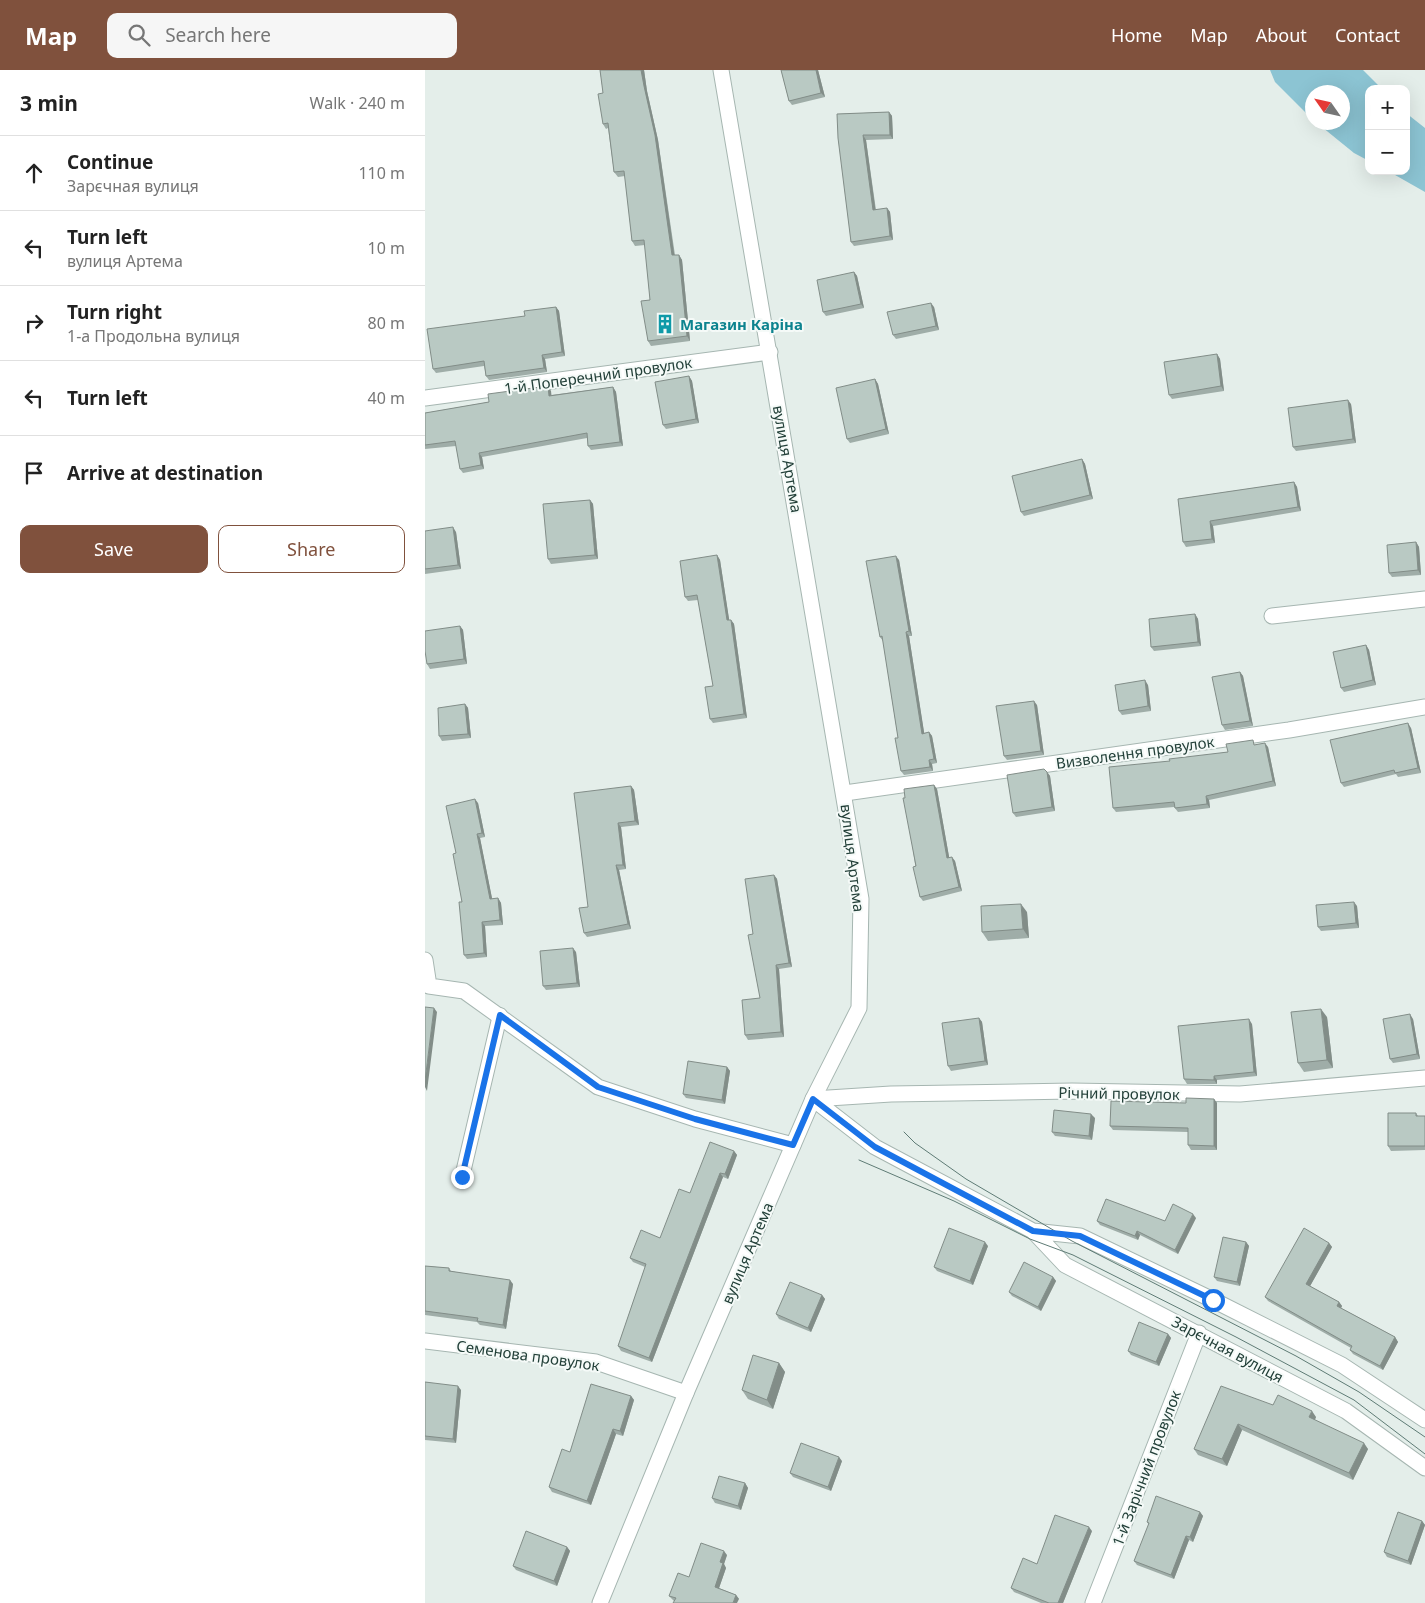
<!DOCTYPE html>
<meta charset="utf-8">
<style>
body{margin:0;font-family:"Noto Sans",sans-serif;background:#f6f6f6;color:#222}
.controls{position:absolute;right:15px;top:15px;display:grid;overflow:hidden;border-radius:10px;box-shadow:0 5px 20px #0002}
.controls button{width:45px;height:45px;display:grid;place-items:center;padding:0;border:0;border-bottom:1px solid #e0e0e0;background:#fff;color:#222;font:25px sans-serif}
.compass{position:absolute;left:880px;top:15px;width:45px;height:45px;border-radius:50%;background:#fff;box-shadow:0 5px 20px #0002;rotate:304deg}
.stop{position:absolute;width:15px;height:15px;margin:-11px;border:4px solid #1a73e8;border-radius:50%;background:#fff}
.stop.end{background:#1a73e8;border-color:#fff;box-shadow:0 1px 5px #0008}
.list{margin:0;padding:0;list-style:none}
h2{display:flex;justify-content:space-between;align-items:center;height:65px;margin:0;padding:0 20px;font-size:21px}
h2 small{font-size:16px;font-weight:400;color:#767676}
.list li{display:grid;grid-template-columns:32px 1fr auto;gap:15px;align-items:center;box-sizing:border-box;height:75px;padding:0 20px;border-top:1px solid #e0e0e0}
.list b{display:block;font-size:19px;white-space:nowrap}
.list p{margin:0;font-size:16px;white-space:nowrap;color:#767676}
.list em{font-size:16px;font-style:normal;color:#767676}
.actions{display:flex;gap:10px;padding:15px 20px}
.actions a{flex:1;padding:11px 0;border:1px solid #80513d;border-radius:10px;text-align:center;font-size:18px;color:#80513d}
.actions .main{background:#80513d;color:#fff}
.icon{flex:none;width:28px;height:28px;fill:none;stroke:currentColor;stroke-width:2;stroke-linecap:round;stroke-linejoin:round}
.map{position:relative;flex:none;width:1000px;height:1533px;overflow:hidden}
header{display:flex;align-items:center;gap:30px;box-sizing:border-box;height:70px;padding:0 25px;background:#80513d;color:#fff}
header strong{font-size:24px}
nav{display:flex;gap:28px;margin-inline-start:auto;font-size:18px}
.search{width:350px;height:45px;background:#f6f6f6;display:flex;align-items:center;gap:12px;box-sizing:border-box;padding:0 18px;border-radius:10px;color:#767676;font-size:19px}
main{display:flex}
aside{flex:1;background:#fff}
.map>svg:first-child{display:block}
.water{fill:#8cc4d3}
.lines{fill:none;stroke-linecap:round;stroke-linejoin:round}
.service-casing{stroke:#a6b6b1;stroke-width:16}
.minor-casing{stroke:#a6b6b1;stroke-width:17}
.tertiary-casing{stroke:#a6b6b1;stroke-width:17}
.service{stroke:#fff;stroke-width:14}
.minor{stroke:#fff;stroke-width:15}
.tertiary{stroke:#fff;stroke-width:15}
.tram{stroke:#5e7b75;stroke-width:1}
.wall{fill:#9fada8}
.shaded-wall{fill:#828d88}
.building{fill:#b9c9c3;stroke:#828d88}
.route{stroke:#1a73e8;stroke-width:6}
.labels{text-anchor:middle;dominant-baseline:central;stroke-width:4;stroke-linejoin:round;paint-order:stroke}
.culture-label{font-size:15px;font-weight:bold;fill:#0d838f;stroke:#f5faf8;text-anchor:start}
.street-label{font-size:15px;fill:#234039;stroke:#f5faf8}
</style>
<header>
<strong>Map</strong>
<div class="search"><svg class="icon" aria-label="search" viewBox="0 0 24 24"><circle cx="10" cy="10" r="6"/><path d="M15 15l6 6"/></svg>Search here</div>
<nav><a>Home</a><a>Map</a><a>About</a><a>Contact</a></nav>
</header>
<main>
<aside>
<h2>3 min<small>Walk · 240 m</small></h2>
<ul class="list">
<li><svg class="icon" aria-label="ahead" viewBox="0 0 24 24"><path d="M12 20V5M6 11l6-6 6 6"/></svg><div><b>Continue</b><p>Зарєчная вулиця</p></div><em>110 m</em></li>
<li><svg class="icon" aria-label="left" viewBox="0 0 24 24"><path d="M17 20v-9H6M10 6l-5 5 5 5"/></svg><div><b>Turn left</b><p>вулиця Артема</p></div><em>10 m</em></li>
<li><svg class="icon" aria-label="right" viewBox="0 0 24 24"><path d="M7 20v-9h11M14 6l5 5-5 5"/></svg><div><b>Turn right</b><p>1-а Продольна вулиця</p></div><em>80 m</em></li>
<li><svg class="icon" aria-label="left" viewBox="0 0 24 24"><path d="M17 20v-9H6M10 6l-5 5 5 5"/></svg><div><b>Turn left</b></div><em>40 m</em></li>
<li><svg class="icon" aria-label="arrive" viewBox="0 0 24 24"><path d="M6 21V4h12l-3 4 3 4H6"/></svg><div><b>Arrive at destination</b></div></li>
</ul>
<div class="actions"><a class="main">Save</a><a>Share</a></div>
</aside>
<div class="map">
<svg width="1000" height="1533" viewBox="0 0 1000 1533">
<rect width="100%" height="100%" fill="#e4eeea"/>
<path class="water" d="M845 0H938L957 19H944V91L929 83 892 53 918 52V22H888L887 49 850 12Z
M981 43 1000 58V122L963 101H981Z"/>
<g class="lines">
<defs>
<path id="service" d="M37 1107 75 945"/>
<path id="minor" d="M0 328 345 282
M847 546 1000 529
M420 723 864 660 1000 637
M0 890 4 916 39 921 173 1017 270 1049 368 1075
M388 1029 450 1077 608 1161 640 1195 921 1341 1000 1398
M388 1029 466 1024 647 1021 815 1024 1000 1008
M608 1161 655 1166 788 1230 917 1295 1000 1350
M0 1271 171 1292 261 1323
M668 1533 774 1263"/>
<path id="tertiary" d="M175 1533 261 1323 388 1029 434 938 436 829 296 0"/>
</defs>
<use href="#service" class="service-casing"/>
<use href="#minor" class="minor-casing"/>
<use href="#tertiary" class="tertiary-casing"/>
<use href="#service" class="service"/>
<use href="#minor" class="minor"/>
<use href="#tertiary" class="tertiary"/>
<path class="tram" d="M479 1062 490 1073 541 1109 647 1171 871 1286 934 1322 1000 1367
M434 1090 529 1131 605 1169 648 1185 811 1267 929 1330 1000 1384"/>
</g>
<path class="wall" d="M175 0H219L222 21 233 70 250 185H254L257 190 265 271 226 276 223 271 225 230 220 175 210 176 207 171 200 106 193 107 189 102 183 58 181 59 178 54V23Z
M356 0H393L400 27 367 35 364 31Z
M464 42 467 46 468 69 441 70 451 140 462 138 465 142 468 170 429 176 426 172 412 44Z
M429 202 432 206 439 238 401 246 398 242Z
M131 237 134 241 140 286 120 289 122 302 64 310 61 306 59 296 11 303 8 299 100 246Z
M509 237 514 260 471 269 468 265Z
M792 284 795 289 799 321 747 329 744 325Z
M264 306 267 311 274 353 241 359 238 355Z
M450 309 453 314 464 364 425 373 422 369Z
M188 317 191 322 198 376 166 380 163 376 162 368 57 387 59 399 38 403 35 399 31 376 0 379V343L126 321V325Z
M926 334 931 373 871 381 868 377Z
M657 389 660 394 668 429 599 446 596 442Z
M869 412 872 417 876 441 788 456 790 473 761 477 758 472 753 429Z
M165 430 168 434 173 489 126 494 123 489Z
M0 461 31 462 36 499 0 504Z
M991 472 994 477 996 505 967 507 964 503Z
M292 485 295 490 304 550H306L309 554 322 648 288 653 285 649 288 616 273 530 263 531 260 527Z
M474 490 487 566H484L499 663 504 662 507 666 512 693 507 694 508 701 479 705 476 701 473 668 458 571 455 567Z
M770 544 773 549 776 576 729 581 726 577Z
M35 556 38 560 42 594 5 599 2 594Z
M941 575 944 580 951 615 919 622 916 618Z
M815 602 818 606 828 656 800 660 797 655Z
M723 615 726 641 697 645 694 641Z
M40 634 43 638 46 668 17 671 14 666Z
M612 635 619 685 582 690 579 686Z
M986 658 996 703 973 707 971 704 919 717 916 713Z
M831 675 843 677 851 716 784 730 785 738 753 742 749 737 691 742 688 738 745 691 803 682Z
M622 702 625 706 630 741 591 747 588 743Z
M509 715 512 719 524 787 530 791 537 821 498 831 495 827 480 728Z
M206 716 209 720 214 755 196 757 201 799 194 800 206 859 162 867 159 863 163 837Z
M53 733 60 767 55 768 67 829 73 828 76 833 78 855 60 856 62 887 42 889 39 885 37 832 31 783Z
M349 805 352 809 367 897 354 899 359 967 323 970 320 965 335 928 328 864Z
M932 836 934 858 896 861 893 857Z
M602 842 604 868 563 871 557 862Z
M151 882 155 917 121 920 118 916Z
M902 947 908 998 879 1002 873 993Z
M554 948 557 952 563 995 526 1001 523 996Z
M988 949 995 989 968 993 965 989Z
M827 954 832 1006 792 1010V1014H762L759 1009Z
M302 997 305 1001 300 1034 261 1028 258 1024Z
M789 1029 792 1033V1080H766L763 1075V1062L688 1060 685 1056 761 1033Z
M991 1043 993 1046H1000V1080L966 1081 963 1076Z
M670 1048 667 1070 630 1066 627 1062Z
M309 1081 312 1085 303 1109 298 1107 227 1292 196 1281 193 1276 220 1197 208 1192 205 1188 235 1168Z
M771 1148 753 1184 715 1165 713 1170 675 1155 672 1151H740Z
M821 1172 824 1176 815 1216 792 1211 789 1207Z
M904 1173 907 1177 885 1216 914 1232 917 1236 916 1238 970 1267 973 1272 958 1300 928 1284 925 1280 926 1278 843 1231 840 1227Z
M563 1176 548 1215 512 1201 509 1197Z
M0 1196 24 1198 26 1201 88 1214 81 1259 55 1255 52 1252 0 1245Z
M628 1207 631 1211 616 1241 587 1226 584 1222Z
M397 1225 400 1229 386 1262 354 1249 351 1244Z
M743 1264 746 1268 734 1296 706 1285 703 1281Z
M354 1293 360 1302 348 1339 323 1329 317 1320Z
M0 1312 36 1320 31 1373 0 1370Z
M206 1326 209 1330 198 1366 191 1364 166 1435 127 1422 124 1417 145 1382Z
M848 1335 891 1347 890 1350 943 1379 928 1410 817 1360 802 1396 773 1385 769 1379Z
M417 1391 406 1421 368 1407 365 1403Z
M320 1413 323 1418 316 1440 290 1433 287 1428Z
M775 1442 778 1446 768 1472 764 1470 749 1509 712 1495 709 1491 724 1455 722 1452Z
M997 1451 1000 1455 986 1495 962 1487 959 1482Z
M667 1461 638 1533H616L589 1522 586 1518Z
M142 1477 145 1481 132 1516 91 1500 88 1496Z
M302 1485 299 1494 301 1498 294 1518 311 1525 314 1529 249 1531 244 1526 264 1507Z"/>
<path class="shaded-wall" d="M216 0H219L222 21 233 70 250 190 247 185Z
M391 0H393L400 27 396 23Z
M464 42 467 46 468 69 465 65Z
M438 65 441 70 451 144 448 140Z
M462 138 465 142 468 170 465 166Z
M254 185 257 190 265 271 262 266Z
M429 202 432 206 439 238 436 234Z
M506 233 509 237 514 260 511 256Z
M131 237 134 241 140 286 137 282Z
M792 284 795 289 799 321 796 316Z
M117 285 120 289 122 302 119 298Z
M264 306 267 311 274 353 271 349Z
M450 309 453 314 464 364 461 359Z
M123 316 126 321 127 330 124 326Z
M188 317 191 322 198 376 195 372Z
M923 330 926 334 931 373 928 369Z
M54 383 57 387 59 399 56 395Z
M657 389 660 394 668 429 665 425Z
M869 412 872 417 876 441 873 437Z
M165 430 168 434 173 489 170 485Z
M785 451 788 456 790 473 787 469Z
M28 457 31 462 36 499 33 495Z
M991 472 994 477 996 505 993 500Z
M292 485 295 490 305 555 302 550Z
M471 486 474 490 487 566 484 561Z
M770 544 773 549 776 576 773 572Z
M306 550 309 554 322 648 319 644Z
M35 556 38 560 42 594 39 589Z
M481 562 484 566 500 668 497 664Z
M941 575 944 580 951 615 948 610Z
M815 602 818 606 828 656 825 651Z
M720 610 723 615 726 641 723 636Z
M609 631 612 635 619 685 616 681Z
M40 634 43 638 46 668 43 664Z
M983 653 986 658 996 703 993 698Z
M504 662 507 666 512 693 509 689Z
M840 673 843 677 851 716 848 711Z
M504 690 507 694 508 701 505 697Z
M622 702 625 706 630 741 627 737Z
M509 715 512 719 525 792 522 788Z
M206 716 209 720 214 755 210 751Z
M781 726 784 730 785 738 782 734Z
M50 729 53 733 60 767 57 763Z
M193 753 196 757 201 799 198 795Z
M52 764 55 768 68 833 65 829Z
M527 787 530 791 537 821 534 817Z
M191 795 194 800 206 859 203 854Z
M349 805 352 809 367 897 364 893Z
M73 828 76 833 78 855 75 850Z
M929 832 932 836 934 858 931 853Z
M596 834 602 842 604 868 598 859Z
M57 852 60 856 62 887 59 883Z
M148 878 151 882 155 917 152 913Z
M351 895 354 899 359 967 356 962Z
M9 938 12 942 2 1021 0 1017V1011Z
M896 939 902 947 908 998 902 990Z
M985 944 988 949 995 989 992 984Z
M554 948 557 952 563 995 560 991Z
M824 949 827 954 832 1006 829 1002Z
M302 997 305 1001 300 1034 297 1030Z
M789 1006 792 1010V1014L789 1010Z
M789 1029 792 1033V1080L789 1076Z
M666 1044 670 1048 667 1070 664 1066Z
M309 1081 312 1085 303 1109 300 1104Z
M295 1103 298 1107 227 1292 224 1288Z
M768 1144 771 1148 753 1184 750 1180Z
M712 1161 715 1165 713 1170 710 1166Z
M560 1172 563 1176 548 1215 545 1211Z
M821 1172 824 1176 815 1216 812 1212Z
M904 1173 907 1177 884 1218 881 1214Z
M628 1207 631 1211 616 1241 613 1237Z
M85 1210 88 1214 81 1259 78 1255Z
M397 1225 400 1229 386 1262 383 1258Z
M914 1232 917 1236 915 1240 912 1236Z
M743 1264 746 1268 734 1296 731 1292Z
M970 1267 973 1272 958 1300 955 1296Z
M354 1293 360 1302 348 1339 342 1330Z
M33 1316 36 1320 31 1373 28 1369Z
M206 1326 209 1330 198 1366 195 1361Z
M887 1341 891 1347 888 1353 884 1347Z
M813 1354 817 1360 802 1396 797 1389Z
M188 1359 191 1364 166 1435 162 1431Z
M939 1373 943 1379 928 1410 924 1403Z
M414 1387 417 1391 406 1421 403 1417Z
M320 1413 323 1418 316 1440 313 1436Z
M775 1442 778 1446 768 1472 765 1467Z
M997 1451 1000 1455 986 1495 983 1491Z
M664 1457 667 1461 638 1533H633Z
M761 1466 764 1470 749 1509 746 1505Z
M142 1477 145 1481 132 1516 129 1511Z
M299 1481 302 1485 299 1494 301 1498 293 1521 290 1517 295 1492Z
M311 1525 314 1529 312 1533H308Z"/>
<path class="building" d="M175 0H216L219 16 230 65 247 185H254L262 266 223 271 216 231 225 230 219 170 207 171 199 101 189 102 183 53 178 54 173 24 178 23Z
M356 0H391L396 23 364 31Z
M464 42 465 65H438L448 140 462 138 465 166 426 172 413 68 412 44Z
M429 202 436 234 398 242 392 210Z
M506 233 511 256 468 265 462 242Z
M131 237 137 282 117 285 119 298 61 306 59 291 8 299 2 259 100 246 99 241Z
M792 284 796 316 744 325 739 292Z
M264 306 271 349 238 355 230 312Z
M450 309 461 359 422 369 411 318Z
M123 316 124 326 188 317 195 372 163 376 162 363 54 383 56 395 35 399 30 371 0 375V343L64 332 63 324Z
M923 330 928 369 868 377 863 338Z
M657 389 665 425 596 442 587 406Z
M869 412 873 437 785 451 787 469 758 472 753 429Z
M165 430 170 485 123 489 118 434Z
M28 457 33 495 0 499V461Z
M991 472 993 500 964 503 962 475Z
M292 485 302 550H306L319 644 285 649 280 617 288 616 272 525 260 527 255 491Z
M471 486 484 561 481 562 497 664 504 662 509 689 504 690 505 697 476 701 470 668H473L457 566 455 567 441 491Z
M770 544 773 572 726 577 724 549Z
M35 556 39 589 2 594 0 581V561Z
M941 575 948 610 916 618 908 582Z
M815 602 825 651 797 655 787 607Z
M720 610 723 636 694 641 690 615Z
M609 631 616 681 579 686 571 636Z
M40 634 43 664 14 666 13 638Z
M983 653 993 698 970 703 969 700 916 713 905 670Z
M828 670 829 675 840 673 848 711 781 726 782 734 750 738 749 732 688 738 684 697 745 691 744 689 803 682 801 674Z
M619 699 622 702 627 737 588 743 582 705Z
M509 715 522 788 527 787 534 817 495 827 488 797 491 796 478 728H480L479 719Z
M206 716 210 751 193 753 198 795H191L203 854 159 863 154 838 163 837 149 723Z
M50 729 57 763 52 764 65 829 73 828 75 850 57 852 59 883 39 885 34 832H37L28 784 31 783 21 736Z
M349 805 364 893 351 895 356 962 320 965 317 930 335 928 323 865 328 864 320 809Z
M929 832 931 853 893 857 891 835Z
M596 834 598 859 557 862 556 836Z
M148 878 152 913 118 916 115 881Z
M0 937 9 938 0 1011Z
M896 939 902 990 873 993 866 942Z
M985 944 992 984 965 989 958 949Z
M554 948 560 991 523 996 517 953Z
M824 949 829 1002 789 1006V1010L759 1009 753 956Z
M263 991 302 997 297 1030 258 1024Z
M761 1028 789 1029V1076L763 1075V1058L685 1056 686 1031 761 1033Z
M629 1040 666 1044 664 1066 627 1062Z
M963 1043H991V1046H1000V1076H963Z
M285 1072 309 1081 300 1104 295 1103 224 1288 193 1276 221 1194 205 1188 216 1160 235 1168 254 1119 265 1123Z
M681 1129 740 1151 748 1134 768 1144 750 1180 712 1161 710 1166 672 1151Z
M524 1158 560 1172 545 1211 509 1197Z
M879 1158 904 1173 881 1214 914 1232 912 1236 970 1267 955 1296 925 1280 927 1276 840 1227Z
M798 1167 821 1172 812 1212 789 1207Z
M599 1192 628 1207 613 1237 584 1222Z
M0 1196 24 1198V1201L85 1210 78 1255 52 1251 53 1248 0 1241Z
M365 1212 397 1225 383 1258 351 1244Z
M714 1252 743 1264 731 1292 703 1281Z
M328 1285 354 1293 342 1330 317 1320Z
M0 1312 33 1316 28 1369 0 1366Z
M166 1314 206 1326 195 1361 188 1359 162 1431 124 1417 137 1379 145 1382Z
M796 1316 848 1335 853 1325 887 1341 884 1347 939 1373 924 1403 813 1354 797 1389 769 1379Z
M376 1373 414 1387 403 1417 365 1403Z
M294 1406 320 1413 313 1436 287 1428Z
M731 1426 775 1442 765 1467 761 1466 746 1505 709 1491 724 1453 722 1452Z
M973 1442 997 1451 983 1491 959 1482Z
M630 1445 664 1457 633 1533H624L586 1518 598 1488 612 1494Z
M101 1461 142 1477 129 1511 88 1496Z
M276 1473 299 1481 295 1492 298 1493 290 1517 311 1525 308 1533H248L251 1528 244 1526 253 1503 264 1507Z"/>
<g class="lines">
<path class="route" d="M37 1107 75 945 173 1017 270 1049 368 1075 388 1029 450 1077 608 1161 655 1166 788 1230"/>
</g>
<defs>
<symbol id="building-bare" viewBox="-9 -9 18 18"><path d="M-4-6H4V6H1V3H-1V6H-4ZM-2.5-4.3h1.7v1.8h-1.7ZM.8-4.3h1.7v1.8H.8ZM-2.5-1h1.7V.8h-1.7ZM.8-1h1.7V.8H.8Z" fill="#0f9aa8" stroke="#f5faf8" stroke-width="2.5" paint-order="stroke"/></symbol>
</defs>
<g fill-rule="evenodd">
<use href="#building-bare" x="226" y="240" width="28" height="28"/>
</g>
<g class="labels">
<g class="culture-label">
<text x="255" y="254">Магазин Каріна</text>
</g>
<g class="street-label">
<text transform="translate(173 305) rotate(-8)">1-й Поперечний провулок</text>
<text transform="translate(363 389) rotate(80)">вулиця Артема</text>
<text transform="translate(710 682) rotate(-8)">Визволення провулок</text>
<text transform="translate(428 788) rotate(83)">вулиця Артема</text>
<text transform="translate(694 1023) rotate(1)">Річний провулок</text>
<text transform="translate(322 1183) rotate(-67)">вулиця Артема</text>
<text transform="translate(803 1279) rotate(28)">Зарєчная вулиця</text>
<text transform="translate(103 1285) rotate(8)">Семенова провулок</text>
<text transform="translate(721 1398) rotate(-69)">1-й Зарічний провулок</text>
</g>
</g>
</svg>
<div class="controls">
<button>+</button>
<button>−</button>
</div>
<svg class="compass" viewBox="-18 -18 36 36"><path d="M0-13l5 13h-10z" fill="#e53935"/><path d="M0 13l5-13h-10z" fill="#767676"/></svg>
<div class="stop" style="left:788px;top:1230px"></div>
<div class="stop end" style="left:37px;top:1107px"></div>
</div>
</main>
